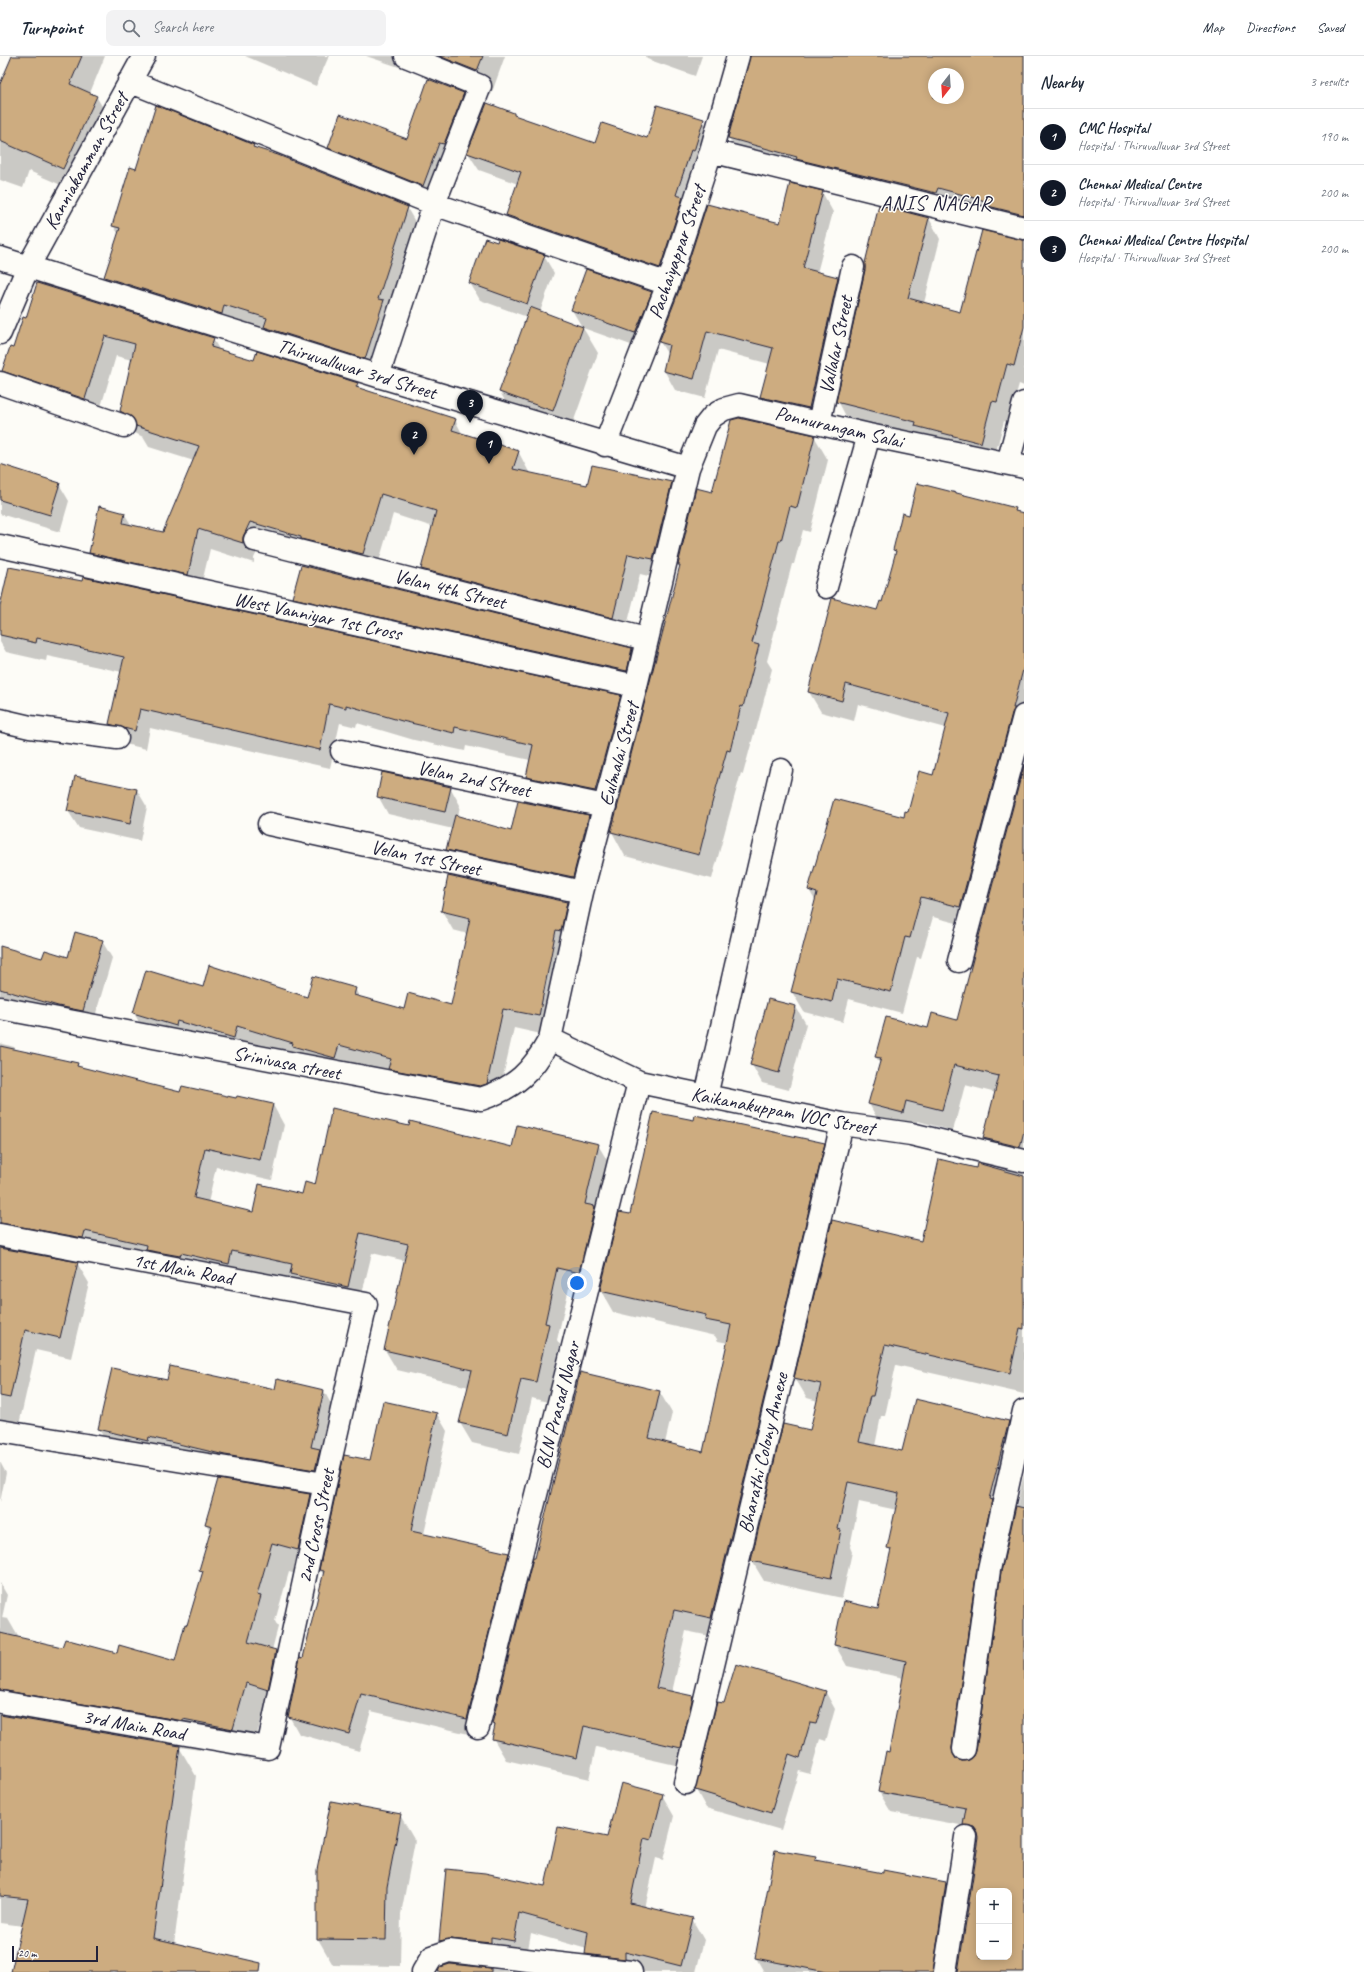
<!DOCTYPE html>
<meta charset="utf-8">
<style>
body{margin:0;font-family:Caveat,sans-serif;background:#f2f2f3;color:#1f2937}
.controls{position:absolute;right:12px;bottom:12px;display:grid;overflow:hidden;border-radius:8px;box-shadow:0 2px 10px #0003}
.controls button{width:36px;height:36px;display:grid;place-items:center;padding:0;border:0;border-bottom:1px solid #e0e1e3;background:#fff;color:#1f2937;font:20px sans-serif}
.compass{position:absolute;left:928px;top:12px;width:36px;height:36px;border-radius:50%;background:#fff;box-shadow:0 2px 10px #0003;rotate:197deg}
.scale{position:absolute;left:12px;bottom:10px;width:86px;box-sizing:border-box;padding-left:4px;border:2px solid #22223b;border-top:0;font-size:11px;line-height:14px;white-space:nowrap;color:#22223b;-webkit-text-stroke:3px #fdfcf7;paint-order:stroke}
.you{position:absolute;left:577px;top:1227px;width:14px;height:14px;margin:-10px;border:3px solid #fff;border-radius:50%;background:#1a73e8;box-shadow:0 0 0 6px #1a73e833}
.badge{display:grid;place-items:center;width:26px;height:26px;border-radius:50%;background:#111827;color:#fff;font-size:13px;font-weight:700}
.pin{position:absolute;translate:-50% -33px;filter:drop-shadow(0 1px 2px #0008)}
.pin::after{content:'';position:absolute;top:21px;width:14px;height:12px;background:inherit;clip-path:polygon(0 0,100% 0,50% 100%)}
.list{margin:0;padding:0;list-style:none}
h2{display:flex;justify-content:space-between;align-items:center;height:52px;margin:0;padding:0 16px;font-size:17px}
h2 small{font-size:13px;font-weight:400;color:#747a83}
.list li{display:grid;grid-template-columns:26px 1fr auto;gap:12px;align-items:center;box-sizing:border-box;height:56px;padding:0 16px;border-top:1px solid #e0e1e3}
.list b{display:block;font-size:15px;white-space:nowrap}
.list p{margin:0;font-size:13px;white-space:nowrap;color:#747a83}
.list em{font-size:13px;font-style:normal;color:#747a83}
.icon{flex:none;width:22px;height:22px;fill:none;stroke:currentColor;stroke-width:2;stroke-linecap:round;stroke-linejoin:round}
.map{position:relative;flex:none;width:1024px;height:1916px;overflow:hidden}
header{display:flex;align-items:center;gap:24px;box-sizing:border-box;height:56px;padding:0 20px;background:#fff;border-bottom:1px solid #e0e1e3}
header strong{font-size:19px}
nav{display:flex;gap:22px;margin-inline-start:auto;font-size:14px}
.search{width:280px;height:36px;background:#f2f2f3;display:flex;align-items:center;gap:10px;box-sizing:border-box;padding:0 14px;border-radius:8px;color:#747a83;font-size:15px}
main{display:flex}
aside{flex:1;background:#fff}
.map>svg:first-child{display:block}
.shadow{fill:#0003;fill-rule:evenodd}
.building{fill:#cdac80;stroke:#22223b;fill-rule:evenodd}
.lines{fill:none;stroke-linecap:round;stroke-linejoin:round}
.minor-casing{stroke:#22223b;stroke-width:25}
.minor{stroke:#fdfcf7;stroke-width:22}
.labels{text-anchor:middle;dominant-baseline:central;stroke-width:3;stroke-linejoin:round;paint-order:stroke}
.street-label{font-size:20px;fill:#22223b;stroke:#fdfcf7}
.neighbourhood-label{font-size:21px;letter-spacing:1px;fill:#22223b;stroke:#fdfcf7}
</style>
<header>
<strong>Turnpoint</strong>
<div class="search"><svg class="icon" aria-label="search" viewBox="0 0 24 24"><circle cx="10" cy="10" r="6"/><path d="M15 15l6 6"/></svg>Search here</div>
<nav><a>Map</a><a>Directions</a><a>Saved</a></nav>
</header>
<main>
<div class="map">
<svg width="1024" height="1916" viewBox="0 0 1024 1916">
<rect width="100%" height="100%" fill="#fdfcf7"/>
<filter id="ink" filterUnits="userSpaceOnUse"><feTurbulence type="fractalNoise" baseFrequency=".025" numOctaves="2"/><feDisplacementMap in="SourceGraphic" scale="8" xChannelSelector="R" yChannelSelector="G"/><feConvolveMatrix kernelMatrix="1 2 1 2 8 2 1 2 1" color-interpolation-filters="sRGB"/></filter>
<g filter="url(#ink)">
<path class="shadow" d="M33 0H105L90 37 96 40 110 64 77 136 29 115 23 132 0 124V30Z
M245 0H329L316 30Z
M366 0H505L491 39 425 12 418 11 411 15Z
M645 0H702L695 20 647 3Z
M751 0H1024V177L741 102 729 82ZM934 18H958V42H934Z
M463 38 477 61 436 153 342 115 329 92 408 84Z
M514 58 515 60 595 88 648 84 703 64 713 81 670 229 517 177 507 159 518 128 479 114 468 97Z
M253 90 255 92 407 152 421 176 379 326 119 245 105 221 119 179 113 169 137 114Z
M822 136 833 156 817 217 837 222 849 242 820 371 773 360 761 341 770 308 718 294 705 342 675 334 664 314 668 299 660 286 781 168Z
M929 162 940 183 924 247 961 257 1024 184V330L1019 328 1008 367 1004 365 993 407 849 366 838 345Z
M544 200 554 217 540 256 582 271 572 254 651 236 661 254 645 294 583 272 598 297 568 381 515 362 500 336 527 261 480 244 470 227Z
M23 262 213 283 220 295 254 306 357 328 360 333 455 364 463 379 518 395 530 418 588 430 671 427 683 448 665 524 640 518 624 582 434 534 422 513 433 471 393 458 375 519 262 486 254 502V507L210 493 199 539 102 517 90 497 124 457 132 470 164 477 194 405 149 391 143 381 133 376 121 355 132 304 116 300 97 364 15 336 3 315 14 293Z
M814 380 828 404 810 476 803 474 794 508H792L767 605 772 613 756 674H755L743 718 741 717 726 771 712 823 625 800 612 776 681 512 679 509 713 437Z
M0 409 59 428 69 445 60 476 0 458Z
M1015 453 1018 457 1024 458V677L972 871 933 861 921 902 917 901 902 957 849 943 843 966 804 956 792 936 816 846 809 834 909 757 934 721 946 672 858 648 854 665 821 656 809 636 883 547 896 498 894 494 910 460Z
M293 541 631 593 643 614 638 635 305 562Z
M0 555 620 640 631 659 606 754 538 739 527 720 530 704 466 690 465 695 414 684 357 667 356 671 340 667 330 712 150 672 146 693 121 687 110 668 122 616 47 600 46 605 6 596 0 586Z
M1024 713V1110L996 1103 984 1082 996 1037 965 1029 953 1075 918 1065 915 1077 881 1069 869 1048 880 1008 876 1001 929 974 958 965Z
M450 731 460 749 458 761 512 776 588 760 599 778 583 838 457 811 447 793 453 773 388 758 378 740Z
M137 734 147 751 140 785 79 772 68 755Z
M566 846 578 866 550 980 514 972 497 1047 145 977 134 957 204 932 307 942 355 933 360 942 405 955 452 950 468 878 453 874 442 855Z
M102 885 112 902 92 971 0 947V893L43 903 69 902Z
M796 951 806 968 789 1034 762 1027 752 1009Z
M0 987 14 991 17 995 77 1008 79 1012 181 1037 273 1049 284 1069 272 1124 216 1111 208 1147 254 1157 303 1139 410 1072 513 1092 598 1089 610 1109 590 1236 569 1232 557 1284 560 1289 547 1346 532 1342 519 1398 472 1387 460 1367 469 1331 397 1314 385 1294 406 1205 372 1197 359 1250 8 1187 1 1193 77 1207 89 1227 71 1302 36 1294 18 1373 0 1369Z
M694 1066 824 1088 836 1110 724 1583 686 1575 672 1636 692 1641 705 1663 693 1713 596 1691 589 1723 506 1704 493 1682 495 1673 493 1668 535 1504 659 1335 672 1357 665 1387 703 1397 728 1287 718 1285 715 1280 613 1256 601 1235 630 1160Z
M978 1108 1024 1118V1338L896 1309 885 1360H881L875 1390 903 1396 1008 1365 1020 1386 988 1533 964 1706H969L974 1702 977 1695 1002 1516 1024 1418V1916H959L978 1790H976L965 1770 891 1756 879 1736 889 1697 904 1622 847 1610 835 1589 879 1554 891 1496 889 1492 897 1454 859 1446 850 1491 852 1496 842 1542 764 1525 752 1505 811 1376 818 1345 807 1342 795 1322 922 1186 976 1113ZM979 1835H1009V1901H979Z
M276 1334 324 1335 336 1357 328 1435 111 1395 99 1373Z
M437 1358 447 1375 424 1478 508 1497 518 1515 477 1680 371 1655 359 1695 299 1678 289 1660 324 1519 320 1514 370 1406Z
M0 1406 6 1417 0 1446Z
M309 1439 327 1469 315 1524 289 1516 275 1565 278 1571 272 1594 276 1595 293 1625 285 1663 263 1657 250 1703 200 1692V1694L179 1691 196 1720 174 1888 258 1916H12L23 1870 0 1867V1527L7 1539 2 1562 8 1563 19 1582 63 1592 176 1606 188 1570 203 1518 200 1514 211 1476 206 1468Z
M825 1635 835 1653 826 1685 820 1683 810 1718 799 1715 781 1774 706 1752 696 1734 725 1648Z
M662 1739 674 1760 663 1804 656 1802 645 1852 692 1863 704 1884 696 1916H597L586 1898 587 1893 531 1877 525 1910 452 1905 440 1885 447 1814 546 1831Z
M400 1759 415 1785 401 1858 400 1910 333 1909 318 1883Z
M815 1802 817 1805 884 1818 946 1827 958 1848 947 1916H764L756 1902Z
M451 1909 508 1915 509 1916H439Z"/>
<path class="building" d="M12 0H82L70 28 97 40 63 113 0 85V28Z
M439 0H483L477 15Z
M750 0H1024V159L988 150 989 146 938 132 936 137 796 103 797 101 728 82ZM934 18H958V42H934Z
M428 23 464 37 444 88 439 87 423 130 328 92 340 58 407 83Z
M487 47 514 57V59L595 87 602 67 647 82 657 49 704 63 694 95 691 94 676 139 683 141 660 212 506 159 521 116 467 97Z
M156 49 254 89 253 91 278 99 408 151 378 243 384 244 365 303 264 271 267 262 224 249 222 258 104 221 120 172 112 170 130 111 136 113Z
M790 127 823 135 803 212 838 221 809 352 760 341 773 292 707 275 694 323 663 315 669 289 659 286 680 232 707 148 780 167Z
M879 149 929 162 908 242 960 256 982 174 1024 184V271L1014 310 1007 308 997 346 992 345 981 387 915 370 916 366 836 346 865 214V207Z
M485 182 497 186 498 183 545 199 527 248 469 227Z
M586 213 652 236 635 277 571 254Z
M37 227 214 282 211 291 254 304 257 295 358 327 356 331 456 363 452 374 519 395 513 413 587 429 592 409 672 426 653 503 628 498 613 562 421 513 436 455 381 438 363 498 301 483V481L250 466 243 481V487L198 473 188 519 89 497 99 450 125 457 123 467 163 476 199 390 136 370 133 362 120 355 135 288 105 280 85 343 2 315 10 291 13 292 23 261 26 262Z
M530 251 583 271 553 355 499 336Z
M739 362 815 379 797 452 790 450 781 485H779L752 587 759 589 743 651 741 650 730 695 727 694 712 747 699 799 611 776 680 509H678L696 432 712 436 731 364Z
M0 408 60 427 50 459 0 444Z
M917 427 1016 452 1015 455 1024 457V610L1013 652H1015L1012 657 960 851 921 841 910 882 905 881 891 936 837 923 832 946 791 936 817 837 808 834 834 743 904 761 905 755 908 756 919 715 933 719 949 657 938 654V653L846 628 842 645 808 636 832 542 877 554 880 545 882 546 896 495 893 494 902 457 909 459Z
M301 509 632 592 627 615 292 542Z
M9 511 82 525 83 521 621 639 595 735 526 721 533 689 455 671 454 677 402 665 346 649V652L329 648 320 694 140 653 135 675 109 668 124 601 37 582 36 587 0 579V550Z
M1024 709V1075L1020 1091 983 1082 999 1020 954 1009 942 1054 906 1045 903 1057 868 1048 881 1002 875 1001 886 961 928 972 932 957 957 964Z
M382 716 451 731 445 756 377 741Z
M75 720 137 733 130 768 67 755Z
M518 745 589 759 573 821 446 794 455 759 511 775Z
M448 820 567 846 561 875 556 874 539 960 503 953 487 1028 480 1030 388 1013 391 1003 339 989 335 1002 292 990 293 987 237 970 234 982 177 965 176 970 133 957 146 914 203 931 209 909 307 941 313 920 356 932 354 939 404 953 408 937 451 949 470 862 441 855Z
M75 876 103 884 83 955 58 950 0 933V890L42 902 45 894 68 901Z
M768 943 796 950 779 1017 750 1009Z
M0 990 78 1007 77 1010 180 1036 182 1030 236 1042 237 1040 273 1048 260 1104 205 1092 194 1142 253 1156 259 1128 302 1138 305 1126 315 1129 332 1052 409 1070 410 1065 512 1091 517 1069 599 1088 585 1148 595 1150 579 1217 557 1212 545 1267 549 1268 536 1326 521 1323 508 1378 459 1367 472 1314 384 1294 408 1188 360 1177 348 1231 290 1218 292 1208 232 1195 229 1208 181 1197 180 1200 146 1194 147 1189 85 1175 83 1182 0 1167Z
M653 1056 694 1064 695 1059 825 1087 711 1562 674 1554 656 1632 693 1640 681 1692 584 1670 577 1702 492 1683 495 1669 492 1668 533 1502H535L580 1316 660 1335 649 1382 703 1396 731 1269 705 1264 706 1259 600 1235 619 1156 630 1158Z
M939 1103 976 1112 977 1107 1024 1120V1273L1020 1272 1010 1317 885 1289 873 1340H870L859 1386 902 1395 915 1343 1009 1365 989 1443 992 1444 977 1512 952 1692 953 1698 956 1703 962 1705 969 1704 974 1700 976 1695 1001 1516 1016 1450 1024 1452V1916H958L979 1782 978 1777 974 1771 963 1769 966 1752 878 1736 886 1695 889 1696 906 1605 834 1589 843 1545 878 1553 891 1493 887 1492 899 1437 848 1426 838 1473 841 1474 831 1522 751 1505 783 1368 810 1374 821 1328 794 1322 832 1164 921 1185ZM979 1835H1009V1901H979Z
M0 1192 78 1206 60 1282 25 1274 10 1342 0 1340Z
M170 1310 275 1333 277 1323 324 1334 311 1391 320 1393 315 1414 225 1399 149 1381 148 1385 98 1373 112 1312 167 1324Z
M383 1345 437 1357 411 1475 509 1497 467 1663 361 1638 349 1678 288 1661 300 1601 303 1602 324 1515 319 1514 344 1399 370 1404Z
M218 1423 310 1438 298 1494 272 1487 257 1539 261 1540 248 1586 276 1594 268 1634 246 1627 233 1673 183 1663V1665L0 1634V1577L62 1591 65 1583 117 1597 119 1589 175 1605 185 1568 187 1569 203 1515 199 1514 212 1470 205 1468Z
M736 1608 826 1635 816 1668 810 1667 800 1702 789 1698 771 1757 695 1734 717 1646 724 1647Z
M0 1659 180 1690 153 1882 261 1907 260 1916H11L28 1843 0 1840Z
M621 1727 663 1738 651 1784 644 1782 630 1847 693 1862 681 1910 625 1896V1903L585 1898 588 1876 519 1857 514 1885 491 1881V1887L450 1883 439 1885 446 1813 485 1817 545 1830 558 1771 607 1781Z
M331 1745 401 1758 387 1831 386 1884 317 1883V1814Z
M775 1794 816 1801 815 1804 883 1817V1814L946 1826 933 1916H826L755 1902Z
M450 1908 491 1912V1916H438L440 1911Z"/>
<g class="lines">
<defs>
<path id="minor" d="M129 25 434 148 668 228
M711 95 1024 172
M0 202 378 320 688 412
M0 277 28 211 144 0
M378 320 434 148 480 30 406 0
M0 327 124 370
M819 367 853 211
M605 389 668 228 711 95 738 0
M1008 407 1024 347
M255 484 646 583
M0 490 636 630
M826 531 869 379
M0 664 30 671 117 682
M342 695 605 750
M269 768 582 836
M959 905 1024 660
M0 952 481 1043C516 1031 532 1016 550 983L582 836 636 630 688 412 705 370 713 360 724 353 739 349 869 379 1024 411
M550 983 639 1026 842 1068 911 1078 1024 1105
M706 1040 781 714
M0 1179 366 1248 325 1428 268 1692 0 1646
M0 1375 325 1428
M478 1671 639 1026
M964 1693 989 1514 1024 1355
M685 1727 842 1068
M423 1916 432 1901 449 1895 631 1916
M945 1916 966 1781"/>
</defs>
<use href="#minor" class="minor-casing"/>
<use href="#minor" class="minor"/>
</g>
</g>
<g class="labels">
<g class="street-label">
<text transform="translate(86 105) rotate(-61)">Kanniakamman Street</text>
<text transform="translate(677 196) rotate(-71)">Pachaiyappar Street</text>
<text transform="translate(836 289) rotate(-78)">Vallalar Street</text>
<text transform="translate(357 313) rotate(17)">Thiruvalluvar 3rd Street</text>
<text transform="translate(839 371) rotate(13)">Ponnurangam Salai</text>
<text transform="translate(450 533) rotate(14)">Velan 4th Street</text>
<text transform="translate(318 560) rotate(12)">West Vanniyar 1st Cross</text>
<text transform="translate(619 698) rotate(-75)">Eulmalai Street</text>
<text transform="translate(474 723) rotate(12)">Velan 2nd Street</text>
<text transform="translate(426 802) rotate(12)">Velan 1st Street</text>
<text transform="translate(287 1007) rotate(11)">Srinivasa street</text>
<text transform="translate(783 1055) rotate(11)">Kaikanakuppam VOC Street</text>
<text transform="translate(183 1213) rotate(11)">1st Main Road</text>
<text transform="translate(558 1349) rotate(-76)">BLN Prasad Nagar</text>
<text transform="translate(763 1397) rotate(-77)">Bharathi Colony Annexe</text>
<text transform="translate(316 1470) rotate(-78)">2nd Cross Street</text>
<text transform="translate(134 1669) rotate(10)">3rd Main Road</text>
</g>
<g class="neighbourhood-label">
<text x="936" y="147">ANIS NAGAR</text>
</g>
</g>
</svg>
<div class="controls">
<button>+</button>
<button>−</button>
</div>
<svg class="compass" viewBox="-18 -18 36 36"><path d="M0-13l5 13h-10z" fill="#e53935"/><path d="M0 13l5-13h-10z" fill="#747a83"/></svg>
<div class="scale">20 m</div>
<div class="you"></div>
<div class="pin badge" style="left:489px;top:408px">1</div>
<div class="pin badge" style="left:414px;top:399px">2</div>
<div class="pin badge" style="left:470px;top:367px">3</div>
</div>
<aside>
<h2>Nearby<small>3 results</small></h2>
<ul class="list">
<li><span class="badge">1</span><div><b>CMC Hospital</b><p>Hospital · Thiruvalluvar 3rd Street</p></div><em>190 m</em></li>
<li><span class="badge">2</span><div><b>Chennai Medical Centre</b><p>Hospital · Thiruvalluvar 3rd Street</p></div><em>200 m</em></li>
<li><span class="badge">3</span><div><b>Chennai Medical Centre Hospital</b><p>Hospital · Thiruvalluvar 3rd Street</p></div><em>200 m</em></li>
</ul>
</aside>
</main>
